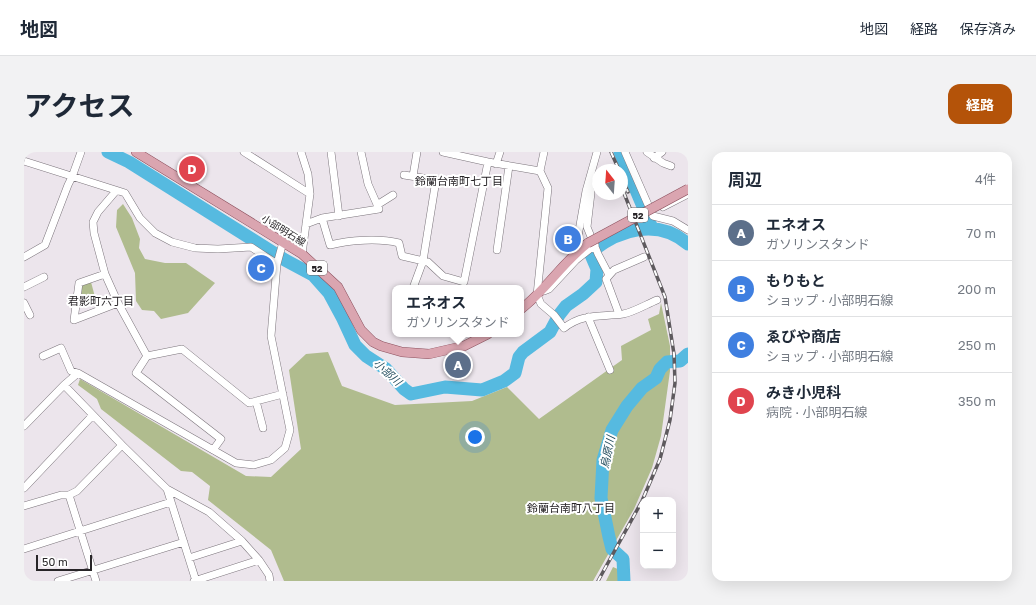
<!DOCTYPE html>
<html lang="ja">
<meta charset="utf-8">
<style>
body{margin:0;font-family:"Golos Text","Noto Sans JP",sans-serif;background:#f2f2f3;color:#1f2937}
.controls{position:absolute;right:12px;bottom:12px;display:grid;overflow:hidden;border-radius:8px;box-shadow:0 4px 16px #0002}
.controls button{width:36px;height:36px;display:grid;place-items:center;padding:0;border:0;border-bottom:1px solid #e0e1e3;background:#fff;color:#1f2937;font:20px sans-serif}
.compass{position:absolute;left:568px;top:12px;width:36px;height:36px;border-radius:50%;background:#fff;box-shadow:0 4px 16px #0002;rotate:343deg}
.scale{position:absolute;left:12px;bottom:10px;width:56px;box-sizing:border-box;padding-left:4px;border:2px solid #282528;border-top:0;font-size:11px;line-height:14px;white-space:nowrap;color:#282528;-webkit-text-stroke:3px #fff;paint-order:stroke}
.you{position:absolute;left:451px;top:285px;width:14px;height:14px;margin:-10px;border:3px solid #fff;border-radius:50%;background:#1a73e8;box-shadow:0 0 0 6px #1a73e833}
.badge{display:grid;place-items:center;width:26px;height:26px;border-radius:50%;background:#b45309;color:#fff;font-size:13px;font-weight:700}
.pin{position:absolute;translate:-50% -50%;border:2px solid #fff;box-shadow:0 1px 4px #0006}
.popup{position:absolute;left:368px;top:133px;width:132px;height:52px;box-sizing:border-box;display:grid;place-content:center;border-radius:8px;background:#fff;filter:drop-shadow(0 1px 3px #0005);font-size:13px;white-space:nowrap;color:#747a83}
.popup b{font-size:15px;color:#1f2937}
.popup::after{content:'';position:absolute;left:50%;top:100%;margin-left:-8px;border:8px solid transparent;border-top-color:#fff}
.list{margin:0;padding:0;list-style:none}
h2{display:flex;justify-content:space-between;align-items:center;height:52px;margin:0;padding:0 16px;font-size:17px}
h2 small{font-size:13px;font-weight:400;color:#747a83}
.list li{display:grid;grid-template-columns:26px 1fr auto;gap:12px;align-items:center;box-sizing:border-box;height:56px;padding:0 16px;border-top:1px solid #e0e1e3}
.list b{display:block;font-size:15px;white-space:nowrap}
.list p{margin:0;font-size:13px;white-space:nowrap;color:#747a83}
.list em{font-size:13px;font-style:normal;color:#747a83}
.map{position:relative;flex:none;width:664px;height:429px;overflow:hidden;border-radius:12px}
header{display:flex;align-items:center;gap:24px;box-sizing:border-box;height:56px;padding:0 20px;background:#fff;border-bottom:1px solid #e0e1e3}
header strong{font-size:19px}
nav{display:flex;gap:22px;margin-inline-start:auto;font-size:14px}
.intro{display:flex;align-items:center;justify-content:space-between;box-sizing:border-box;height:96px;padding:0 24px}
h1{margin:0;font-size:28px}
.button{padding:10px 18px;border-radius:12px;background:#b45309;color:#fff;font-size:14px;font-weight:700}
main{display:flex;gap:24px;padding:0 24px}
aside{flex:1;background:#fff;border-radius:12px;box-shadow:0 4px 16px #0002}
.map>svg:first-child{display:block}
.green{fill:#b0bc8e}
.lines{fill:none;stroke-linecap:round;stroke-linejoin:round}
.river{stroke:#56bae0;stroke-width:13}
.minor-casing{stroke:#7c757c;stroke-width:8}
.major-casing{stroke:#8c515e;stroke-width:10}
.minor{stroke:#fff;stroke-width:7}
.major{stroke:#daa5b0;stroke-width:9}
.rail-casing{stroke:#5e5a5e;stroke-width:3.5}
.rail{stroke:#fff;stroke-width:2;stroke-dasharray:6;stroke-linecap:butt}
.major-bridge-casing{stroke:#8c515e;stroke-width:10;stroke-linecap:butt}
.major-bridge{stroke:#daa5b0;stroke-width:9}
.labels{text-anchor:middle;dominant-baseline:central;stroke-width:4;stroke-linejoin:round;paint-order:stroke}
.shield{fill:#fff;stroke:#686668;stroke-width:1}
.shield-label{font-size:9px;font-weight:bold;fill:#282528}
.street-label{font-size:10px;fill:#282528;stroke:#fff}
.neighbourhood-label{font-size:11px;fill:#282528;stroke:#fff}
.water-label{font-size:11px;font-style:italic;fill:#234d5e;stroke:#fff}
</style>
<header>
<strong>地図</strong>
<nav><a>地図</a><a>経路</a><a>保存済み</a></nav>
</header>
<div class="intro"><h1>アクセス</h1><a class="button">経路</a></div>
<main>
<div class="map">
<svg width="664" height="429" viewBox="0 0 664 429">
<rect width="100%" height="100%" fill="#ece5ec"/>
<path class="green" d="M99 52 108 66 116 87 115 96 121 107 141 111H162L191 131 164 161 137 167 130 159 118 158 112 149 111 121 92 75 93 58Z
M67 130 71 145 56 149V137L58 133Z
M637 151 646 194V219L637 284 628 316 610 357 569 429H260L247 398 184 348 186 334 168 320 157 319 77 257 73 247 54 233 56 227 222 324 247 325 277 297 265 218 282 202 304 200 318 234 371 253 448 249 483 235 515 267 598 208 597 194 627 178 624 167 635 162Z
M589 415 596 418 594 429H582Z"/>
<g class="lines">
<path class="river" d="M84 0 105 10 261 108 289 123 305 141 319 167 331 193 342 204 362 217 380 237 387 242 421 235 458 238 480 229 491 221 495 205 499 200 526 180 535 163 542 154 559 142 572 130 573 117 567 103 568 99C596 77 634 66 664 92
M596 0 628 76
M600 429 599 407 588 397 585 385 577 346 579 308 588 278 603 254 618 236 632 226 636 217 643 210 656 209 664 202"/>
<defs>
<path id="minor" d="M220 0 286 42
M277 0 284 22 286 42 278 102
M307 0 315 64
M419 0 464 10 516 19
M520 0 516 19 524 36 513 143 517 152 530 163 540 176C559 161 577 165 599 162 610 160 623 152 633 148
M601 0 629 64 649 69 664 78
M623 0 639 11 647 14
M630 6 638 0
M0 9 101 41 116 66 131 81 148 90 171 96 194 97 227 95 253 112
M472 12 476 0
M380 23 418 29
M389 24 393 0
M565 29 567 41 563 75 574 102 585 123
M92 39 74 60 69 70 70 81 81 122 94 151 123 204
M353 53 369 43
M639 55 664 42
M298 66 306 93C326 88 355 86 375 91L378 104 404 110 419 124 440 130 464 10
M282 72 298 66 355 57 344 32 337 0
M473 98 485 14
M551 101 562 39 573 0
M0 105 21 93 44 33 48 25 57 0
M81 122 55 131 50 168 94 151
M0 135 20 125
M389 136 399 109 412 28
M520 139 525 137 552 108 571 93
M0 151 6 163
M595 162 582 127 590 118 620 105
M564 165 586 218
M19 204 37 196 47 219 54 221
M40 233 98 293 143 337 185 360 218 389 235 408 245 423 246 429
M232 249 239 276
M0 274 40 233 54 221 212 311 230 313 247 308 261 296 266 278 247 184 253 112 259 90
M189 298 197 287 112 221 123 204 158 197 225 251 259 242
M0 336 69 263
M143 337 172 429
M45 343 72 429
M0 354 37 343H45L53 339 98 293
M0 397 147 350
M165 406 218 389
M34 429 160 390
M170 429 235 408"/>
<path id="major" d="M112 0 278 102 314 135 337 178 349 190 357 194 378 200 405 202 440 194 464 182
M497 157C522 138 539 110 564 91"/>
</defs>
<use href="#minor" class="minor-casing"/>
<use href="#major" class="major-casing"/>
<use href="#minor" class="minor"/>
<use href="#major" class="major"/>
<defs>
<path id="rail" d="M587 0 595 18
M598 26 604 40
M574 429 618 349 636 307 646 268 651 231 650 202 641 145 598 36"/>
</defs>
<use href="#rail" class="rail-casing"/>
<use href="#rail" class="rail"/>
<defs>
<path id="major-bridge" d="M564 91 664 37"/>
</defs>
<use href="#major-bridge" class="major-bridge-casing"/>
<use href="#major-bridge" class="major-bridge"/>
</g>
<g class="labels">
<g class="shield">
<rect x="604" y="56" width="20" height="14" rx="3"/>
<rect x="283" y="109" width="20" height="14" rx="3"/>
</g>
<g class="shield-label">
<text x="614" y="63">52</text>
<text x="293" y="116">52</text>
</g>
<g class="street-label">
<text transform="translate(260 78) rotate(32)">小部明石線</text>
</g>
<g class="neighbourhood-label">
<text x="435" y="28">鈴蘭台南町七丁目</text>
<text x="77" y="148">君影町六丁目</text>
<text x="547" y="355">鈴蘭台南町八丁目</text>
</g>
<g class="water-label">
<text transform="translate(364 220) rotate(42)">小部川</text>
<text transform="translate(583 300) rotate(-78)">烏原川</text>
</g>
</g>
</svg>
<div class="controls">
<button>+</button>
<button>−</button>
</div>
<svg class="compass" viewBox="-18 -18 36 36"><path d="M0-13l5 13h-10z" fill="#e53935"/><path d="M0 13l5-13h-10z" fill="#747a83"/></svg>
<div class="scale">50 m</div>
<div class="you"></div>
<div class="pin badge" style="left:434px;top:213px;background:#5c6f8a">A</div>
<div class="popup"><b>エネオス</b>ガソリンスタンド</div>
<div class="pin badge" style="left:544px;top:87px;background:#3f7fe0">B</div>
<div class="pin badge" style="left:237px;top:116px;background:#3f7fe0">C</div>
<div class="pin badge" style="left:168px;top:17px;background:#e0444e">D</div>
</div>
<aside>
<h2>周辺<small>4件</small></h2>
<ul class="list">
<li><span class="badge" style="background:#5c6f8a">A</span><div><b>エネオス</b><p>ガソリンスタンド</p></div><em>70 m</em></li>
<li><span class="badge" style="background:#3f7fe0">B</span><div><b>もりもと</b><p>ショップ · 小部明石線</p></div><em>200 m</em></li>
<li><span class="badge" style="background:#3f7fe0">C</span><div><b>ゑびや商店</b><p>ショップ · 小部明石線</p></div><em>250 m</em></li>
<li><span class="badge" style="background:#e0444e">D</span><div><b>みき小児科</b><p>病院 · 小部明石線</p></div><em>350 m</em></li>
</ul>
</aside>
</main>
